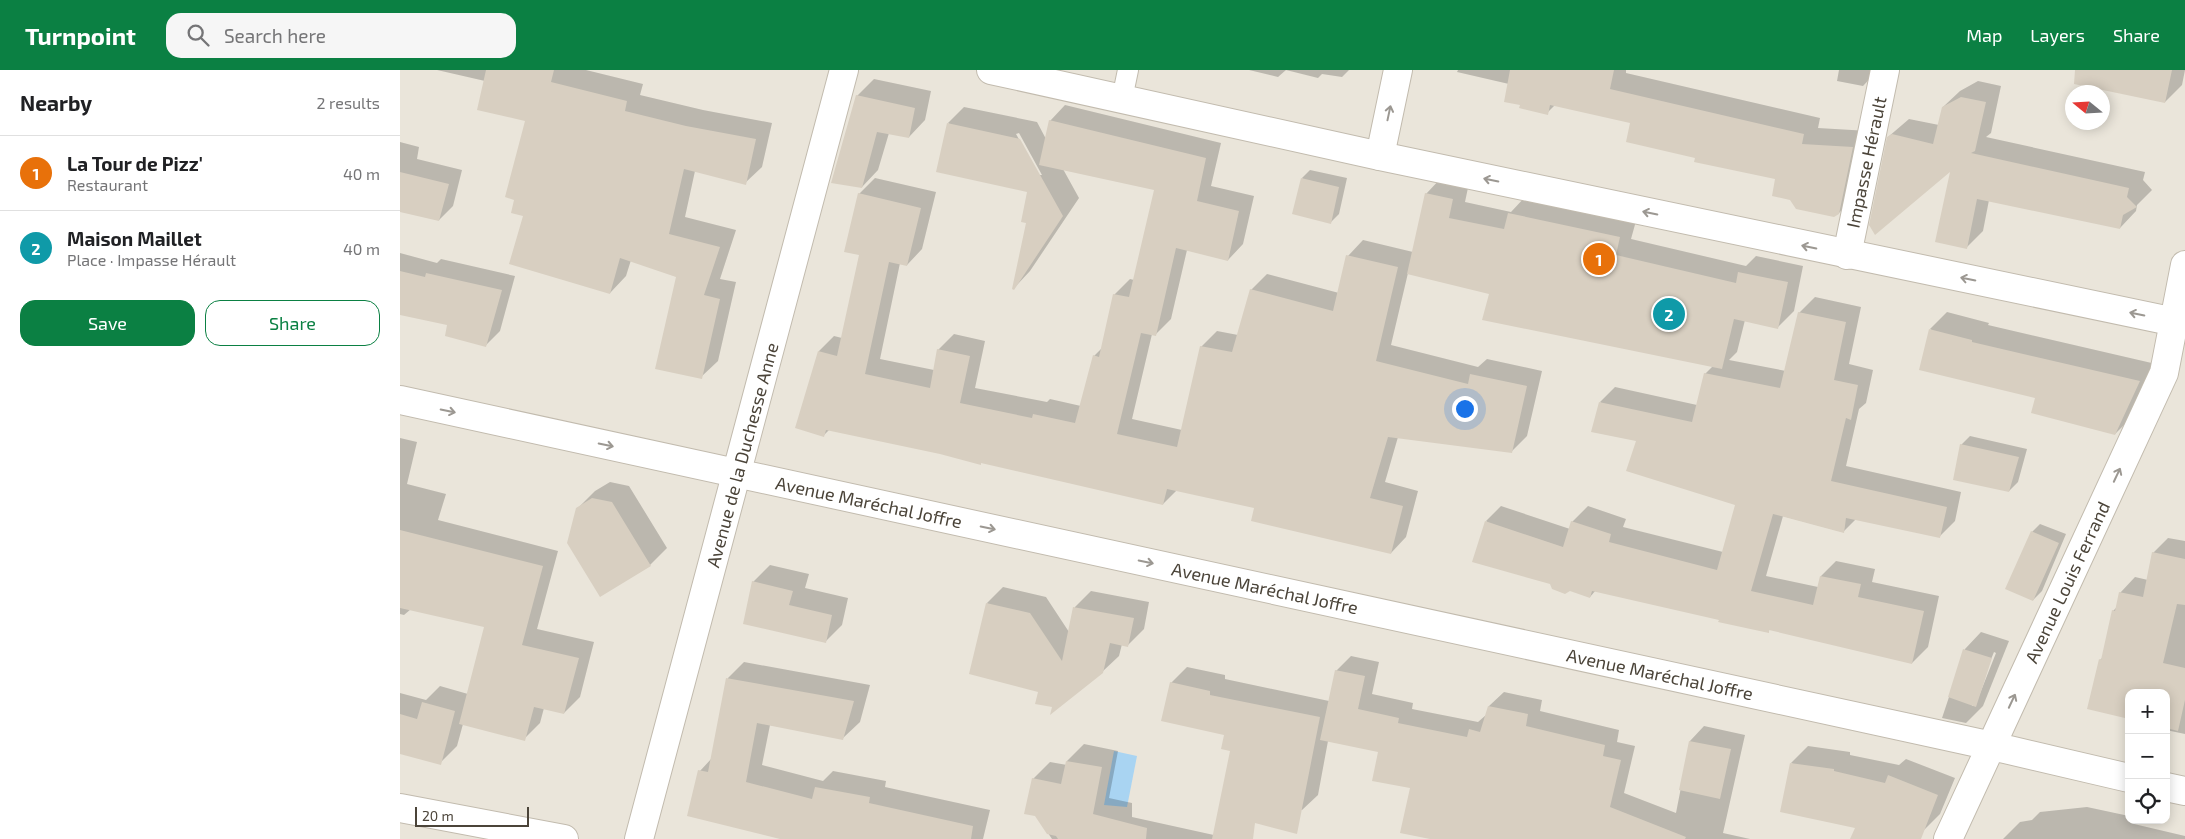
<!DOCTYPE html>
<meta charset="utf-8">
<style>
body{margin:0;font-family:"Exo 2",sans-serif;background:#f6f6f6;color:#202124}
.controls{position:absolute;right:15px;bottom:15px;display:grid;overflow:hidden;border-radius:10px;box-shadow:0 2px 12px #0003}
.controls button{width:45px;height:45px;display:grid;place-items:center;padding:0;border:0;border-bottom:1px solid #e0e0e0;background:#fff;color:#202124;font:25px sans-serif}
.compass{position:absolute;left:1665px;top:15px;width:45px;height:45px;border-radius:50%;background:#fff;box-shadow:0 2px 12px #0003;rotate:288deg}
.scale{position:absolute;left:15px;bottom:12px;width:114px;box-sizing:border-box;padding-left:5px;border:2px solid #4b4439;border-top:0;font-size:14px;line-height:18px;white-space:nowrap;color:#4b4439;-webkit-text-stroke:4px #fff;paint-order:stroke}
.you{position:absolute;left:1064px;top:338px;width:18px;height:18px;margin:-12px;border:4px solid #fff;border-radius:50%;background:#1a73e8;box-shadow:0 0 0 8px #1a73e833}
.badge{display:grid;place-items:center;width:32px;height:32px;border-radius:50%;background:#0b8043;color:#fff;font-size:16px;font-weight:700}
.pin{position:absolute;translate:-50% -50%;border:2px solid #fff;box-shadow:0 1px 5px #0006}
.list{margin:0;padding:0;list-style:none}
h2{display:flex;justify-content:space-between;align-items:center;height:65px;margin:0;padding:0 20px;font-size:21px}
h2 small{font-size:16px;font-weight:400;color:#757577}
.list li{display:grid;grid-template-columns:32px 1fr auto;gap:15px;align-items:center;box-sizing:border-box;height:75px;padding:0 20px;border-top:1px solid #e0e0e0}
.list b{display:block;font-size:19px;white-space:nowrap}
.list p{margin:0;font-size:16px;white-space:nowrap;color:#757577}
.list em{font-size:16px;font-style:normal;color:#757577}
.actions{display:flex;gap:10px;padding:15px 20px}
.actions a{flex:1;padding:11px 0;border:1px solid #0b8043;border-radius:15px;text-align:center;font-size:18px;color:#0b8043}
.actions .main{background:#0b8043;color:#fff}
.icon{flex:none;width:28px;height:28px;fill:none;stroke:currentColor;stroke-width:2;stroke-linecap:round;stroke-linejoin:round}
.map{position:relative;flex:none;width:1785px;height:769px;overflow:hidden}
header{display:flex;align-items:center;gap:30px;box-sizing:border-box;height:70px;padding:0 25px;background:#0b8043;color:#fff}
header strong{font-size:24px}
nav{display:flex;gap:28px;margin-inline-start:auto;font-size:18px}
.search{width:350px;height:45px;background:#f6f6f6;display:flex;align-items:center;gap:12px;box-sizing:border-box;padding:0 18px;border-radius:15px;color:#757577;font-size:19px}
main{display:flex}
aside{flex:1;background:#fff}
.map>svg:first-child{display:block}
.residential{fill:#eae5da;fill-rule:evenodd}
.water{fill:#a9d4f2}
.shadow{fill:#0003;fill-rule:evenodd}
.building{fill:#d8cfc1}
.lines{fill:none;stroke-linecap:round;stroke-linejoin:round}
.service-casing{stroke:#c2bbae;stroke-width:22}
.minor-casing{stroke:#c2bbae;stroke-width:30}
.tertiary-casing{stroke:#c2bbae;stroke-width:30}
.service{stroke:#fff;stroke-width:20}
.minor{stroke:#fff;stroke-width:28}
.tertiary{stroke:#fff;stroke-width:28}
.oneway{stroke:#9c9892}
.labels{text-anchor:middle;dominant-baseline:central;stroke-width:4;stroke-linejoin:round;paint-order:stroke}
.street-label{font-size:18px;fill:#4b4439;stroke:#fff}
</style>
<header>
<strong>Turnpoint</strong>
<div class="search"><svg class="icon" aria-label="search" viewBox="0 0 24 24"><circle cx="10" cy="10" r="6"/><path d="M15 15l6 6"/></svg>Search here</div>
<nav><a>Map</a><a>Layers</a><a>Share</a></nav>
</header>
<main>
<aside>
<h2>Nearby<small>2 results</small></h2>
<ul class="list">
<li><span class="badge" style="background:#e8710a">1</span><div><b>La Tour de Pizz'</b><p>Restaurant</p></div><em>40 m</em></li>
<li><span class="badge" style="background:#0f9aa8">2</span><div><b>Maison Maillet</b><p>Place · Impasse Hérault</p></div><em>40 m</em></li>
</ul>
<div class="actions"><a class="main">Save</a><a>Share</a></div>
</aside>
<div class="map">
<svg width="1785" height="769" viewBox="0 0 1785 769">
<rect width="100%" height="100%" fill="#f6f3ec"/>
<path class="residential" d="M0 0H1785V769H0ZM1672 22H1702V52H1672ZM1729 623H1766V750H1729Z"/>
<path class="water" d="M714 681 737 686 727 737 704 735Z"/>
<path class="shadow" d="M37 0H186L243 14 240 25 303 40 372 53 362 97 345 113 295 101 285 147 336 160 320 209 336 212 318 291 301 307 278 207 231 190 226 206 210 223 124 145 116 129 126 50 85 11Z
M849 0H886L878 7Z
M886 0H949L942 7 922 4 918 8Z
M1058 0H1226V3L1420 48 1418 58 1469 61 1455 126 1439 143 1376 108 1231 52 1155 35 1147 43 1121 34 1109 14 1057 2Z
M1439 0H1478L1463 16 1437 11Z
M1732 0H1785L1782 15 1765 32Z
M474 9 531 21 525 50 509 67 489 63 478 100 462 117 457 26Z
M1578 11 1601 16 1591 63 1586 67 1745 102 1743 110 1752 120 1737 135 1736 141 1720 158 1589 130 1583 161 1566 178 1552 98 1488 67 1509 49 1539 55 1543 37 1560 21Z
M665 35 821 73 811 116 854 126 843 174 828 190 787 180 771 249 755 265 752 264 732 349 782 360 801 277 817 261 838 265 851 220 867 204 939 223 948 186 963 170 1013 182 1026 124 1042 107 1069 113 1065 132 1111 142 1125 127 1236 151 1231 169 1346 196 1356 186 1403 196 1394 241 1378 257 1345 250 1337 282 1329 290 1386 301 1399 243 1415 227 1461 237 1449 294 1473 300 1466 333 1459 339 1446 396 1561 422 1555 451 1540 466 1456 449 1443 462 1383 446 1366 506 1418 517 1421 506 1436 491 1475 499 1472 512 1539 526 1528 577 1512 593 1371 559 1368 561 1196 520 1190 527 1151 512 1086 451 1101 436 1170 459 1172 452 1188 436 1226 449 1223 457 1323 482 1336 435 1238 370 1200 332 1215 317 1297 335 1305 304 1313 296 1090 223 1008 203 991 275 1078 297 1087 289 1142 301 1127 366 1111 382 998 367 985 412 1018 421 1006 467 991 483 855 437 777 420 763 434 582 392 581 393 540 382 430 359 424 365 419 281 434 266 442 268 461 184 459 124 475 108 536 122 522 179 507 195 500 193 480 289 534 300 538 280 554 264 585 271 575 318 647 332 650 329 681 336 694 286 703 277 714 225 730 209 734 210 756 119 663 99 679 128 630 201 614 218 628 152 629 121 548 53 564 37 637 52 646 69 650 51ZM619 63 642 105H639L616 64Z
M0 72 19 77 17 89 62 100 53 136 39 150 0 140Z
M910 100 947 108 939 144 931 152 902 108Z
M0 183 37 193 41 189 115 206 100 261 86 275 49 254 0 244Z
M1547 242 1589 253 1588 255 1756 294 1732 347 1715 364 1637 327 1530 259Z
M1570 366 1627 379 1618 412 1609 421 1561 375Z
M0 368 17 372 7 414 46 424 38 450 158 481 137 559 194 572 180 627 164 643 144 638 140 653 124 669 63 654 57 676 40 693 0 682V623L26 630 40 616 68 624 86 556 11 539 4 545 0 544Z
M210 412 229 416 267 478 250 495 178 438 195 421Z
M1640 454 1666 464 1642 521 1633 530 1632 462Z
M1768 468 1785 471V664L1766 660V623L1700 590 1703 587 1713 541 1717 537 1720 523 1735 507 1748 510 1753 483Z
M370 495 409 504 405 518 448 528 442 555 425 572 353 512Z
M603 517 646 527 669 562 675 537 691 521 749 532 744 559 727 576 722 574 719 586 702 602 653 636 639 621 587 533Z
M1581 562 1609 571 1583 636 1566 653 1542 648 1565 579ZM1594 582 1596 583 1575 636H1572Z
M951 586 979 592 972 624 1013 633 1012 639 1078 652 1086 645 1089 636 1104 622 1142 630 1140 641 1219 660 1217 672 1235 676 1224 723 1276 743 1290 671 1304 656 1345 665 1323 763 1350 769H1036L1011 717 980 681 928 671 918 725 902 740 823 724 832 680 826 664 771 613 787 597 825 605V609L929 631 936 601Z
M344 592 470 615 460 652 443 668 370 655 362 695 423 711 433 701 486 711 485 717 590 740 583 769H400L300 701 312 688 328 608Z
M684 674 718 681 709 728 732 733V747L832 769H652L636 745 633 709 650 692 667 695V691Z
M1408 676 1450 682V685L1499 695 1506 689 1555 708 1540 744 1523 761 1391 693Z
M1687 737 1729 746V750H1735L1734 754 1785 766V769H1603L1620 752 1632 750 1640 742Z"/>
<path class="building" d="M86 0H154L151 12 227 31 225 41 286 56 356 69 346 115 284 99 269 164 320 177 304 225 320 229 302 309 255 299 276 207 220 188 210 224 109 194 123 146 111 143 114 130 105 127 125 51 77 40Z
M1110 0H1214L1210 19 1404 64 1402 74 1453 77 1439 144 1434 147 1396 139 1390 130 1372 126 1375 109 1294 92 1295 88 1226 72 1230 53 1150 35 1148 45 1119 38 1120 35 1104 32Z
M1675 0H1772L1765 33 1674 14Z
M456 25 515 38 509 68 477 62 462 118 431 113Z
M1561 27 1586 32 1575 81 1571 83 1729 118 1727 127 1737 137 1723 145 1720 159 1577 129 1567 179 1535 172 1550 102 1475 165 1469 155 1487 67 1492 64 1533 74 1542 37Z
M649 50 806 88 797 131 839 141 828 191 776 178 756 266 741 263 717 364 777 377 800 276 832 282 850 219 933 241 946 185 998 197 976 291 1068 314 1070 304 1127 316 1112 383 988 367 970 428 1003 436 991 484 851 451 854 438 767 419 763 435 581 393V395L540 384 426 360 424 367 395 358 418 281 437 286 459 185 444 182 458 123 521 138 507 196 489 192 465 304 530 318 537 279 570 286 560 333 632 348 633 344 675 353 693 285 699 287 713 224 729 227 754 120 639 95Z
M547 53 620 69 663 146 614 220 612 219 626 153 621 152 627 122 536 102Z
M0 102 49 114 39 151 0 142Z
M901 108 939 117 931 154 892 144Z
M1025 123 1053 129 1049 148 1104 159 1108 143 1220 167 1216 185 1336 213 1338 202 1388 212 1378 259 1334 249 1322 299 1082 250 1089 224 1007 204Z
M0 201 25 207 26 203 102 220 86 277 45 266 47 255 0 245Z
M1398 242 1446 252 1434 310 1458 315 1451 350 1446 348 1431 411 1547 437 1540 468 1446 448 1444 463 1373 444 1351 521 1413 535 1420 506 1461 514 1458 527 1524 541 1512 594 1369 560V563L1318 552 1319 550 1192 521 1190 528 1170 521 1165 524 1152 519 1150 514 1072 492 1085 451 1163 477 1171 451 1211 464 1209 472 1317 500 1335 435 1226 401 1236 371 1191 362 1199 332 1292 352 1304 303 1380 318Z
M1529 259 1572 270V272L1740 311 1715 365 1631 343 1635 328 1519 300Z
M1560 374 1619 387 1609 422 1553 410Z
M192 428 212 432 251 496 200 527 167 473 176 438Z
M0 460 143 496 122 575 179 588 164 644 134 637 125 671 59 654 84 557 0 538Z
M1631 461 1659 473 1633 531 1605 519Z
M1752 482 1785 489V535L1777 534 1763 593 1785 598V630L1778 661 1766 658V623H1729V649L1687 639 1699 589 1701 590 1712 540 1715 541 1719 522 1743 527Z
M352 511 393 521 389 535 432 545 426 573 343 554Z
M586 533 630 543 662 591 673 537 734 548 728 577 710 573 703 603 650 645 652 637 635 634 638 622 569 604Z
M1563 579 1592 588 1576 637 1548 627Z
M935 600 965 606 958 639 999 648 998 653 1067 667 1069 659 1080 662 1088 636 1128 644 1126 656 1205 675 1203 686 1221 690 1210 737 1286 767 1285 769H1030L1000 763 1010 718 972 711 978 682 920 670Z
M326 608 454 631 443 670 357 653 346 712 412 729 415 717 470 727 469 733 573 756 571 769H380L287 746 298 700 308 702Z
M770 612 810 621V625L920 647 897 764 855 753 853 769H812L830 681 821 679 824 665 761 651Z
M22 632 55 641 41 695 0 684V644L17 649Z
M1289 671 1331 679 1320 729 1279 720Z
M666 691 702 697 693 744 747 758 746 769H658L656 766 647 764 635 746 624 744 632 708 661 714Z
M1390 693 1434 699V701L1485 713 1488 705 1538 725 1521 769H1450L1455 758 1380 742Z"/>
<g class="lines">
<defs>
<path id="service" d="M722 29 728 0"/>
<path id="minor" d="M980 86 998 0
M1447 185 1485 0
M0 330 1592 676 1729 708
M1766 717 1785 721
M0 738 164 769
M239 769 444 0
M1548 769 1764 303 1785 195"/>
<path id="tertiary" d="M591 0 980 86 1785 254"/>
</defs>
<use href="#service" class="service-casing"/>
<use href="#minor" class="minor-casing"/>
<use href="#tertiary" class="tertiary-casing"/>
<use href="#service" class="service"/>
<use href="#minor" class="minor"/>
<use href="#tertiary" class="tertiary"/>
</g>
<defs><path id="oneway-shaft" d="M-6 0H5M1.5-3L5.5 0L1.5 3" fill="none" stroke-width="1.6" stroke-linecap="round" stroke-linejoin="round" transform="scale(1.25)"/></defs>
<g class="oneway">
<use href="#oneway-shaft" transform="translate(989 43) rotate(-78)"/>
<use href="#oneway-shaft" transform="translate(1091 110) rotate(-168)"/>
<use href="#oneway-shaft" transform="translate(1250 143) rotate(-168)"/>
<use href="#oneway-shaft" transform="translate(1409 177) rotate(-168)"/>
<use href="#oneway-shaft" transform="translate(1568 209) rotate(-169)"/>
<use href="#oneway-shaft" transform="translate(1737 244) rotate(-168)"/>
<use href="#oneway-shaft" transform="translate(48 341) rotate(12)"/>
<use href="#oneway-shaft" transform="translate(206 375) rotate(12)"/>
<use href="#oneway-shaft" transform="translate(1717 405) rotate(-65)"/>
<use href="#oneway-shaft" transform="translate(588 458) rotate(12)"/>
<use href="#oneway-shaft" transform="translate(746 492) rotate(12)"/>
<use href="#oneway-shaft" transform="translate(1612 631) rotate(-65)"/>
</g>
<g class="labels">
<g class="street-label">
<text transform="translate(1466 92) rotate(-78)">Impasse Hérault</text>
<text transform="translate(342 385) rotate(-75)">Avenue de la Duchesse Anne</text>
<text transform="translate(469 432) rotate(12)">Avenue Maréchal Joffre</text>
<text transform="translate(1667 512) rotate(-65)">Avenue Louis Ferrand</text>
<text transform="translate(865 518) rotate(12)">Avenue Maréchal Joffre</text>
<text transform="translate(1260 604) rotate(12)">Avenue Maréchal Joffre</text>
</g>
</g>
</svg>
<div class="controls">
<button>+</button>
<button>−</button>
<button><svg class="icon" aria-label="locate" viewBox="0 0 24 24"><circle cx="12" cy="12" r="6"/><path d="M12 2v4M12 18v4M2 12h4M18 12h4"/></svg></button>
</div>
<svg class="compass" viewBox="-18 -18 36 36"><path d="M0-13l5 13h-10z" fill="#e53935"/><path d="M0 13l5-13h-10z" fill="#757577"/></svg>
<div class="scale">20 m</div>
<div class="you"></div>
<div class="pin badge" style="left:1199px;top:189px;background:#e8710a">1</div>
<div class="pin badge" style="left:1269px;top:244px;background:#0f9aa8">2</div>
</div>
</main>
